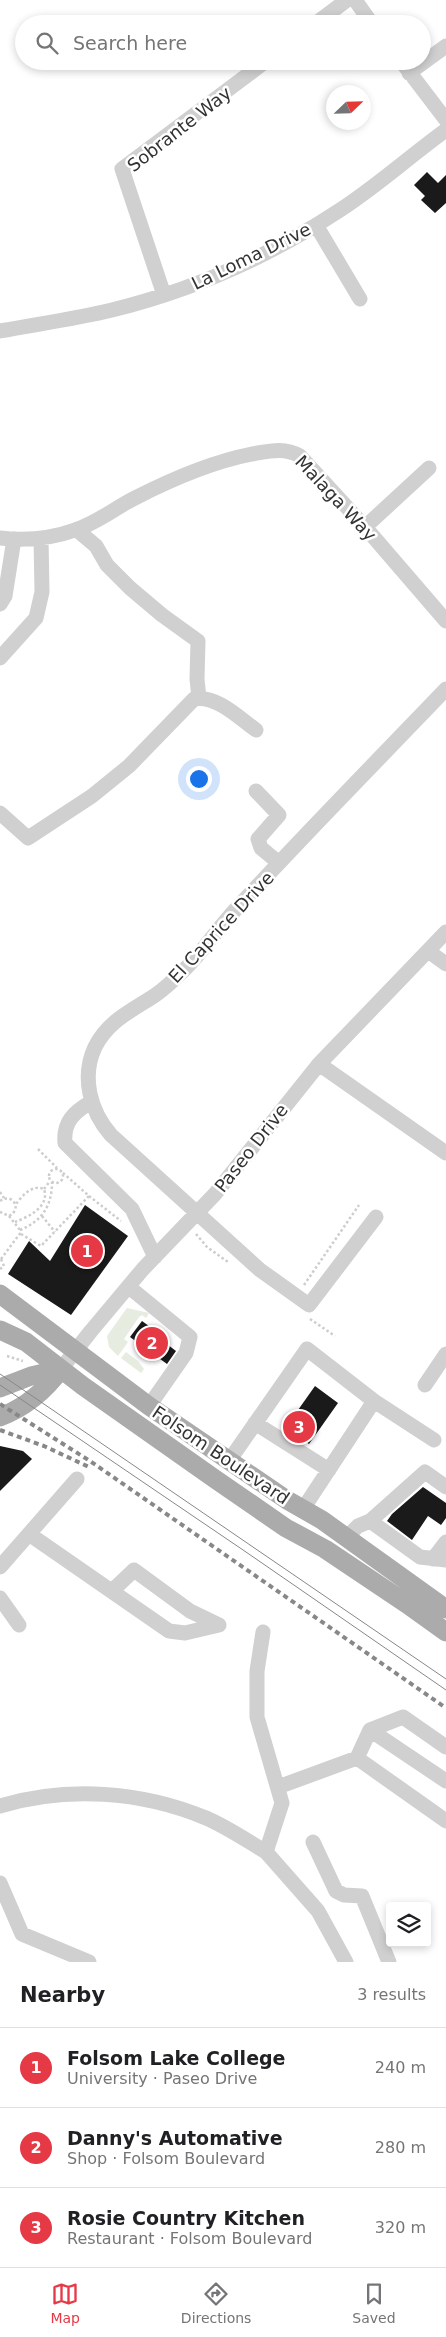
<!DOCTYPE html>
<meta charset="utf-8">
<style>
body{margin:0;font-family:"DejaVu Sans",sans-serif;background:#f2f2f2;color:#202124}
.controls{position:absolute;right:15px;bottom:15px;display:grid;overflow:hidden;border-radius:5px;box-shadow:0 2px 8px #0003}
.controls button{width:45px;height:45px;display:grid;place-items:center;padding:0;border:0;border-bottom:1px solid #e0e0e0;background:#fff;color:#202124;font:25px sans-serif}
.compass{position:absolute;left:326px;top:85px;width:45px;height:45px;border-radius:50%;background:#fff;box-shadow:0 2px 8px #0003;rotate:67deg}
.you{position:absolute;left:198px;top:778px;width:18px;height:18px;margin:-12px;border:4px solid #fff;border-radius:50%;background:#1a73e8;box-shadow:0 0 0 8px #1a73e833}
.badge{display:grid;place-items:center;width:32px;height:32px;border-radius:50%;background:#e63946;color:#fff;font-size:16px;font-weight:700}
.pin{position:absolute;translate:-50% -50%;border:2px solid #fff;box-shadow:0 1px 5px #0006}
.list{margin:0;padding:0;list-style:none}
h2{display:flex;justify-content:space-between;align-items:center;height:65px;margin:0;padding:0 20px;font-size:21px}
h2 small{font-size:16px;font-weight:400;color:#757577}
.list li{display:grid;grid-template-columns:32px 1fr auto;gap:15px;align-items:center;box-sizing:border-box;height:80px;padding:0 20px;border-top:1px solid #e0e0e0}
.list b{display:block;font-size:19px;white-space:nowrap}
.list p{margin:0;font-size:16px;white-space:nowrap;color:#757577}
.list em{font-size:16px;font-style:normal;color:#757577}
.icon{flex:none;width:28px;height:28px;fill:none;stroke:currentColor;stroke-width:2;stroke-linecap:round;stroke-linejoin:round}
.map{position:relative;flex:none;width:446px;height:1962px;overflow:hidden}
.search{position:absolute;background:#fff;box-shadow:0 2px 8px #0003;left:15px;right:15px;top:15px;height:55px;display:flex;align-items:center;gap:12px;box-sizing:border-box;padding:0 18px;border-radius:28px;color:#757577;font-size:19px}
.sheet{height:305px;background:#fff}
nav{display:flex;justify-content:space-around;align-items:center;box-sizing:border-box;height:70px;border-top:1px solid #e0e0e0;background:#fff;font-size:14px;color:#757577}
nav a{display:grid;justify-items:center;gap:2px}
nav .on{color:#e63946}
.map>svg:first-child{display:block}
.green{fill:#e6ecdf}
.building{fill:#1a1a1a}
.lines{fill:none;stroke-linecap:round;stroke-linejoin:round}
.path{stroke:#cdcdcd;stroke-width:2.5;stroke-dasharray:2.5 2.5;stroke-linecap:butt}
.minor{stroke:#d0d0d0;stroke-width:15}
.major{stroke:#ababab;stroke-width:19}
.tram{stroke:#888;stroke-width:1}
.rail{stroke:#888;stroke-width:4;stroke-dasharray:5 4;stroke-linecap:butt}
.labels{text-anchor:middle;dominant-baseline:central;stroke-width:5;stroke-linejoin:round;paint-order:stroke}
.street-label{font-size:18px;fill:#333;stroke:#fff}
</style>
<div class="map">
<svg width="446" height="1962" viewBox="0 0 446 1962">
<rect width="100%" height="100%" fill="#fff"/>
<path class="green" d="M127 1308 149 1313 146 1318 142 1315 139 1317 124 1339 128 1342 118 1356 109 1347 107 1336Z
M126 1352 138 1361 144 1369 141 1373 121 1358Z"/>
<path class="building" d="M427 172 438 183 446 175V203L435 213 421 200 425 196 414 185Z
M85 1205 128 1236 71 1315 8 1274 29 1241 50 1261Z
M142 1321 153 1329 151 1332 176 1351 167 1364 130 1337Z
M315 1386 338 1403 309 1444 286 1427Z
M0 1446 23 1451 32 1459 0 1491Z
M423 1487 446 1503V1518L441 1525 428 1516 412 1540 387 1521 392 1514Z"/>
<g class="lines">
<path class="path" d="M38 1149 57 1168
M49 1176a7 7 0 1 1 14 0a7 7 0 1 1-14 0Z
M44 1189 50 1181
M0 1192 4 1198
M89 1196 121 1221
M0 1201C12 1192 23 1209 9 1216L0 1212
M9 1216 20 1230
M42 1216 55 1232
M15 1222C28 1217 50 1207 44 1189 32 1184 22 1196 16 1204
M20 1230C42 1221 52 1206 52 1182
M21 1234 41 1246 89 1196 62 1172
M196 1234 207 1247 228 1262
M1 1259 21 1232
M0 1269 4 1266 1 1259
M304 1285 359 1205
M310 1319 335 1336
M7 1356 23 1361"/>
<path class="minor" d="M355 0 372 24
M315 24 347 0
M401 61 446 120
M409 73 446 46
M316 225 360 299
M164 295 122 169 266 61
M0 331C37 324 75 319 112 310 193 290 270 256 340 210 377 186 410 156 446 130
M365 527 429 468
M77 530 96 546 107 565 130 588 162 615 198 641 197 679 199 698
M0 538C26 541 50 539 75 530 97 523 115 508 135 498 172 479 211 462 252 454 270 451 284 447 300 456L365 527 446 621
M0 604 5 596 14 539
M0 658 36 618 42 592 41 538
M256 791 279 815 258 839 261 848 279 863
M0 813 28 838 92 796 129 766 194 699C216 695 238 717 256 730
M428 951 446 964
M319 1064 446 1153
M91 1102C74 1112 63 1122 65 1143L132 1209 155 1257
M376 1217 309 1305 260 1270 111 1135C90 1111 81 1077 95 1047 108 1021 131 1011 154 996 166 988 176 978 185 969 204 950 219 927 237 908 305 834 376 762 446 689
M129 1287 190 1337 186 1353 149 1406
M61 1369 91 1331 143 1269 215 1194 319 1064 446 932
M425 1385 446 1354
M374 1401 434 1440
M255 1423 329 1470
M229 1461 307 1349 374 1401 303 1509
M370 1521 425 1472 446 1487
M29 1534 169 1631 185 1633 219 1625
M347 1537 358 1526 370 1521 420 1557 446 1560
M433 1559 446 1542
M0 1567 77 1479
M113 1590 134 1570 190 1611 219 1625
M0 1598 19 1625
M263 1632 257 1671V1717L282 1803 266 1852 318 1911 346 1962
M370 1730 446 1781
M357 1758 446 1821
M278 1787 357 1758 370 1730 403 1717 446 1747
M0 1806C67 1786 141 1791 206 1818 227 1827 246 1840 266 1852
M313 1842 336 1891 344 1895 362 1896 389 1962
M0 1883 22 1934 89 1962"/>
<path class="major" d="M0 1294 149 1406 287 1500 322 1520 446 1609
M0 1330 26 1342 83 1386 215 1479 286 1528 325 1549 407 1604 446 1632
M0 1388 31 1376 61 1369
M0 1417C26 1407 45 1391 61 1369"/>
<path class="tram" d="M0 1374 446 1679
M0 1385 246 1552 446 1690"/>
<path class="rail" d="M0 1404 90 1461 446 1708
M0 1430 44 1446 89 1467"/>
</g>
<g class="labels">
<g class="street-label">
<text transform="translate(179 129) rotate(-38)">Sobrante Way</text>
<text transform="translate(251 256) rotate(-26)">La Loma Drive</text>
<text transform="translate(336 498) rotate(47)">Malaga Way</text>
<text transform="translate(221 927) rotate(-47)">El Caprice Drive</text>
<text transform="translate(251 1148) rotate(-52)">Paseo Drive</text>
<text transform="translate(221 1455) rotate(34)">Folsom Boulevard</text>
</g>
</g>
</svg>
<div class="controls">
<button><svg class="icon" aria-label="layers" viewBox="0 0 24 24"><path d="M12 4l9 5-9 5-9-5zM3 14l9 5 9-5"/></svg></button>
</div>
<svg class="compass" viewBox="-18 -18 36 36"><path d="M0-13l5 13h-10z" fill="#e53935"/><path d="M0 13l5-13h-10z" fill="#757577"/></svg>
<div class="you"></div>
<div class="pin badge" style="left:87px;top:1251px">1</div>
<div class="pin badge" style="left:152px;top:1343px">2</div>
<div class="pin badge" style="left:299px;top:1427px">3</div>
<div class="search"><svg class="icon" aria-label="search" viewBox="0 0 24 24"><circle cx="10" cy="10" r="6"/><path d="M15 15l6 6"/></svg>Search here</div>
</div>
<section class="sheet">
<h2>Nearby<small>3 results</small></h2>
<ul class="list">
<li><span class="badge">1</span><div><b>Folsom Lake College</b><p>University · Paseo Drive</p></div><em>240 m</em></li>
<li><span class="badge">2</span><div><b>Danny's Automative</b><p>Shop · Folsom Boulevard</p></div><em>280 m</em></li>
<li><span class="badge">3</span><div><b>Rosie Country Kitchen</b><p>Restaurant · Folsom Boulevard</p></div><em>320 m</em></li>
</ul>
</section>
<nav>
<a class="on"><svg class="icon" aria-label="map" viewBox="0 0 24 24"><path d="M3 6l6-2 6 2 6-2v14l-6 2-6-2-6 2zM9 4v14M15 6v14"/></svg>Map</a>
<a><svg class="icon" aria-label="directions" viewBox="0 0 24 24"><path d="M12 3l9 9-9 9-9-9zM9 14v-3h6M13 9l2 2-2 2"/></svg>Directions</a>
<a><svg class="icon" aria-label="saved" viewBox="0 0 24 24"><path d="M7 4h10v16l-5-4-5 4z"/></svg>Saved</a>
</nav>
